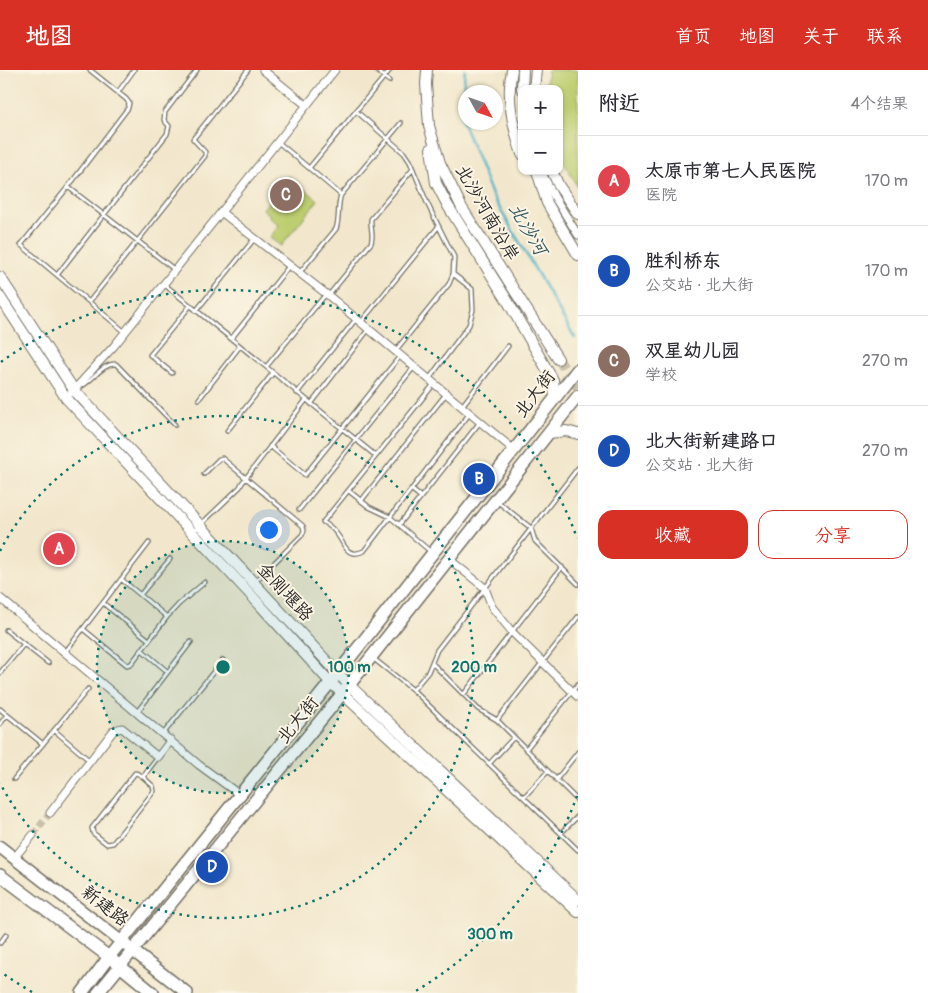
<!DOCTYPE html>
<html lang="zh">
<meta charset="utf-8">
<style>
body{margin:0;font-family:Pangolin,"LXGW WenKai TC",sans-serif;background:#f7f7f7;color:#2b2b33}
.controls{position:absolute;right:15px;top:15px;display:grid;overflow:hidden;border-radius:10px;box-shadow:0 1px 4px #0004}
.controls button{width:45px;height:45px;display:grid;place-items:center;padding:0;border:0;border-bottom:1px solid #e1e1e2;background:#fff;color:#2b2b33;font:25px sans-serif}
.compass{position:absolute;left:458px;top:15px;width:45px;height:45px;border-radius:50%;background:#fff;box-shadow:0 1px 4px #0004;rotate:130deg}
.you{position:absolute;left:268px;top:459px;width:18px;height:18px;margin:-12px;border:4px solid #fff;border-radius:50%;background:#1a73e8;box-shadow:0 0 0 8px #1a73e833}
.badge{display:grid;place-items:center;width:32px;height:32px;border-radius:50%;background:#d93025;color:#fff;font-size:16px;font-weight:700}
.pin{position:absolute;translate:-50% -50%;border:2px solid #fff;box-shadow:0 1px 5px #0006}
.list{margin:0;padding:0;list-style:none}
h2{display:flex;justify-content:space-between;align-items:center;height:65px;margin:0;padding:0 20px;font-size:21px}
h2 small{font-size:16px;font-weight:400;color:#7c7c81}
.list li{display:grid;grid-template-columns:32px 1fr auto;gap:15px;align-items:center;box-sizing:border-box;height:90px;padding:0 20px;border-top:1px solid #e1e1e2}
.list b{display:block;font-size:19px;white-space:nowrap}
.list p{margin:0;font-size:16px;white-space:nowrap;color:#7c7c81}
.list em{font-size:16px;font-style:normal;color:#7c7c81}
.actions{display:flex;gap:10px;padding:15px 20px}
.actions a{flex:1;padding:11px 0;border:1px solid #d93025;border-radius:15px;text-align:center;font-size:18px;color:#d93025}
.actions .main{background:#d93025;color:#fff}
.map{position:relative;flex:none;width:578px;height:923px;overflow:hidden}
header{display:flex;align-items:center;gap:30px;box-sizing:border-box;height:70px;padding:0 25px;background:#d93025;color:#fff}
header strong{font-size:24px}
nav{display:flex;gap:28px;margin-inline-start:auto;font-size:18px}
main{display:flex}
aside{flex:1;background:#fff}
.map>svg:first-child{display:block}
.green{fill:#bdce70;stroke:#747c4e}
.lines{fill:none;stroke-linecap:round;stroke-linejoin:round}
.stream{stroke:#4ab3c9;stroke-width:2.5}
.street-tunnel{stroke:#cac1ac;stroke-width:7;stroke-dasharray:7 3.5;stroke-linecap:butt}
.secondary-tunnel{stroke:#cac1ac;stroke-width:10;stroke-dasharray:10 5;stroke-linecap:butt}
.lane-casing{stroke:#716d63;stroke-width:5.5}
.street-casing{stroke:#716d63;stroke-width:9}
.secondary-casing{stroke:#716d63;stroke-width:12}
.primary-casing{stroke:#716d63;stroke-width:14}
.lane{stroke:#fff;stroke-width:3}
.street{stroke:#fff;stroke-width:7}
.secondary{stroke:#fff;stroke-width:10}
.primary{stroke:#fff;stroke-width:11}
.ring{fill:none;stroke:#0f766e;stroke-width:2.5;stroke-dasharray:2.5 5}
.labels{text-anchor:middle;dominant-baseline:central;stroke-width:4;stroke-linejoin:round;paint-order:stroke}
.street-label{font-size:18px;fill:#2b2b2b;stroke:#fcf5e5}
.water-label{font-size:19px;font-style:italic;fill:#365b62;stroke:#fcf5e5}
.centre{fill:#0f766e;stroke:#fcf5e5;stroke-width:2.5}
.ring-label{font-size:15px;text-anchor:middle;font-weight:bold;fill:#0f766e;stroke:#fcf5e5;stroke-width:4;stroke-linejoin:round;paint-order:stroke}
</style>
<header>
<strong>地图</strong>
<nav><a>首页</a><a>地图</a><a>关于</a><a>联系</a></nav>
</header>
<main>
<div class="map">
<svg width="578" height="923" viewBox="0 0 578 923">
<rect width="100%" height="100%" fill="#fcf5e5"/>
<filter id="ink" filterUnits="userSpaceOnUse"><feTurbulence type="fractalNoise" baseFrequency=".02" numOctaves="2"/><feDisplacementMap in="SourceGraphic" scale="10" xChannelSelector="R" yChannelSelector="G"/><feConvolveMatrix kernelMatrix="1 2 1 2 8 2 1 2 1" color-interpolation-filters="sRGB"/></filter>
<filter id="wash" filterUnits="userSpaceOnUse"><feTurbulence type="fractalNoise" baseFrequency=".0096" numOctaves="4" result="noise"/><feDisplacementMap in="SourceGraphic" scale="20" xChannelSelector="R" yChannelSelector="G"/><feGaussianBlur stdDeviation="1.12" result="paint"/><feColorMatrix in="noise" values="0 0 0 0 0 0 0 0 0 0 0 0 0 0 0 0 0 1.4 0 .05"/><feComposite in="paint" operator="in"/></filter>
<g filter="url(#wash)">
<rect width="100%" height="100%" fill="#f2e7cc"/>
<path class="green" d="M548 0H578V118L559 83V19H545Z
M289 106 318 130 281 176 270 168 279 155 269 147 270 145 263 139Z"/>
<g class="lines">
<path class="stream" d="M465 0 461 48 492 125 575 268"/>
</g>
</g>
<g filter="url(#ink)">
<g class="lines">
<path class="street-tunnel" d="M33 765 50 743"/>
<path class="secondary-tunnel" d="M558 289 578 318"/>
<defs>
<path id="lane" d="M90 0 126 29 129 33 128 38 68 117 175 200
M376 0 389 11
M118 22 134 0
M356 41 404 83 410 92 428 135 454 187 453 204 449 214 396 280
M278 72 341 125
M309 98 390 0
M68 117 21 175 125 262
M300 202 336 159C340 148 337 135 341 125L401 53
M57 205 167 64 169 56 164 50 165 42 197 0
M165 215 376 386
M329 225 371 173C374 165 370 157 371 149L413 99
M89 232 205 86V82L193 69 248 0
M196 241 255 168
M362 251 438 157
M231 269 290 195
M266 297 326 224
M172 303 150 285 190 236
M429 309 469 255 473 240 472 219 453 204
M434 314 323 452C328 455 333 458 336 463 345 473 345 489 364 481L470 343
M80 317C92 312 102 293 116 294L175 355
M297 323 356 249
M199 329 240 276
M311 334 368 260
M462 336 508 276
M227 361 273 303
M270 376 305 405 400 286
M204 404 219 389 222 388 303 456 304 461 302 465 255 512
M411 419 421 427
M349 421 369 437 390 447 431 482
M361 431 446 324
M498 432 531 458 535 471 578 514
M299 440 414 297
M399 455 480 352
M193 462 240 417 242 413 306 330
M121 509 167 547 179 534 205 512
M140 525 170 489
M103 533 149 570
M83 559 127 595 131 594 167 547
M6 560 48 593
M142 580 168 602
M66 581 149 473
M374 589 413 620 578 780
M432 593 478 639 497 650 578 731
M0 603 24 574
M413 620 428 602 437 580 578 398
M464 624 562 497
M0 639 43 674
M137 642 191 572
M497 650 578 547
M0 654 7 645
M54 660 90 691
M163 664 223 590
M526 679 578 614
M489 694 514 667
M143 707 139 704 135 703 92 758 93 763 107 774 113 773 154 721 153 716 143 707 158 687
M14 709 88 619
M556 710 578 682
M524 727 548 701
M561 763 578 746
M0 873 6 865"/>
<path id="street" d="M263 0 306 35
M541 101 555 128 578 165
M221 142 329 226 514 380
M71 323 114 276 335 0
M449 489 485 518 492 537 512 562 578 627
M0 528 199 695 240 725
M50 743 114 660 122 658 158 687 171 670
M14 788 33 765"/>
<path id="secondary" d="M427 0 426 14 429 56 440 93 462 138 558 289
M512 0C506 27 513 58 522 84
M522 19 523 0
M534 19 536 0
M431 79 436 113 448 136 507 230 553 310 555 327
M537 101 547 133 578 185
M552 101 559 116 578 144
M0 207 74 320 349 615 578 830
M0 227 66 328 250 524 330 612 578 842
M549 363 566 361 578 364"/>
<path id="primary" d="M0 777 187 923
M0 805 109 887 153 923
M82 923 109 887 338 603 578 299
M98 923 342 624 578 326"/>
</defs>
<use href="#lane" class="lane-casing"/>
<use href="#street" class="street-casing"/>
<use href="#secondary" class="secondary-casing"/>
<use href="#primary" class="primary-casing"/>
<use href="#lane" class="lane"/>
<use href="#street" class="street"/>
<use href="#secondary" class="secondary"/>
<use href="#primary" class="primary"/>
</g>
</g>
<circle cx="223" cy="597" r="126" fill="#0f766e" fill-opacity=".12"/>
<g class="ring">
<circle cx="223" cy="597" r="126"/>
<path d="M0 481A251 251 0 1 1 0 713"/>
<path d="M577 726A377 377 0 0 1 414 922M32 922A377 377 0 0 1 1 902M1 292A377 377 0 0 1 577 468"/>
</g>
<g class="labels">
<g class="street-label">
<text transform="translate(487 143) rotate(60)">北沙河南沿岸</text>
<text transform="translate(535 324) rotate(-52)">北大街</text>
<text transform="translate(285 522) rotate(47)">金刚堰路</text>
<text transform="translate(298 650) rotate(-51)">北大街</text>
<text transform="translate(105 836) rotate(38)">新建路</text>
</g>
<g class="water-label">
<text transform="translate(528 159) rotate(60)">北沙河</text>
</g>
</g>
<circle cx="223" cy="597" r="8" class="centre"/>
<g class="ring-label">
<text x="349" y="602">100 m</text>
<text x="474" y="602">200 m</text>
<text x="490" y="869">300 m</text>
</g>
</svg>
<div class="controls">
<button>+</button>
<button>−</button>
</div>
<svg class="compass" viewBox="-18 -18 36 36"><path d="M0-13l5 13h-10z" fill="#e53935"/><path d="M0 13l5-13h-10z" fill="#7c7c81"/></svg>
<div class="you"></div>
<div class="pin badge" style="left:59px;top:479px;background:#e0444e">A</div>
<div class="pin badge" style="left:479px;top:409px;background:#1a4fb4">B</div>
<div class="pin badge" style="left:286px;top:125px;background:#8d6e63">C</div>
<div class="pin badge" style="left:212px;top:797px;background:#1a4fb4">D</div>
</div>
<aside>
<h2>附近<small>4个结果</small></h2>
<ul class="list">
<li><span class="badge" style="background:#e0444e">A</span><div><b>太原市第七人民医院</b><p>医院</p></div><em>170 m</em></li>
<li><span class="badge" style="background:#1a4fb4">B</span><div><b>胜利桥东</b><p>公交站 · 北大街</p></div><em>170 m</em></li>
<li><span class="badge" style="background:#8d6e63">C</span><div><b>双星幼儿园</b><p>学校</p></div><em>270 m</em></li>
<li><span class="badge" style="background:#1a4fb4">D</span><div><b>北大街新建路口</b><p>公交站 · 北大街</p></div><em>270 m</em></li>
</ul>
<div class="actions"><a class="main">收藏</a><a>分享</a></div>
</aside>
</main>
